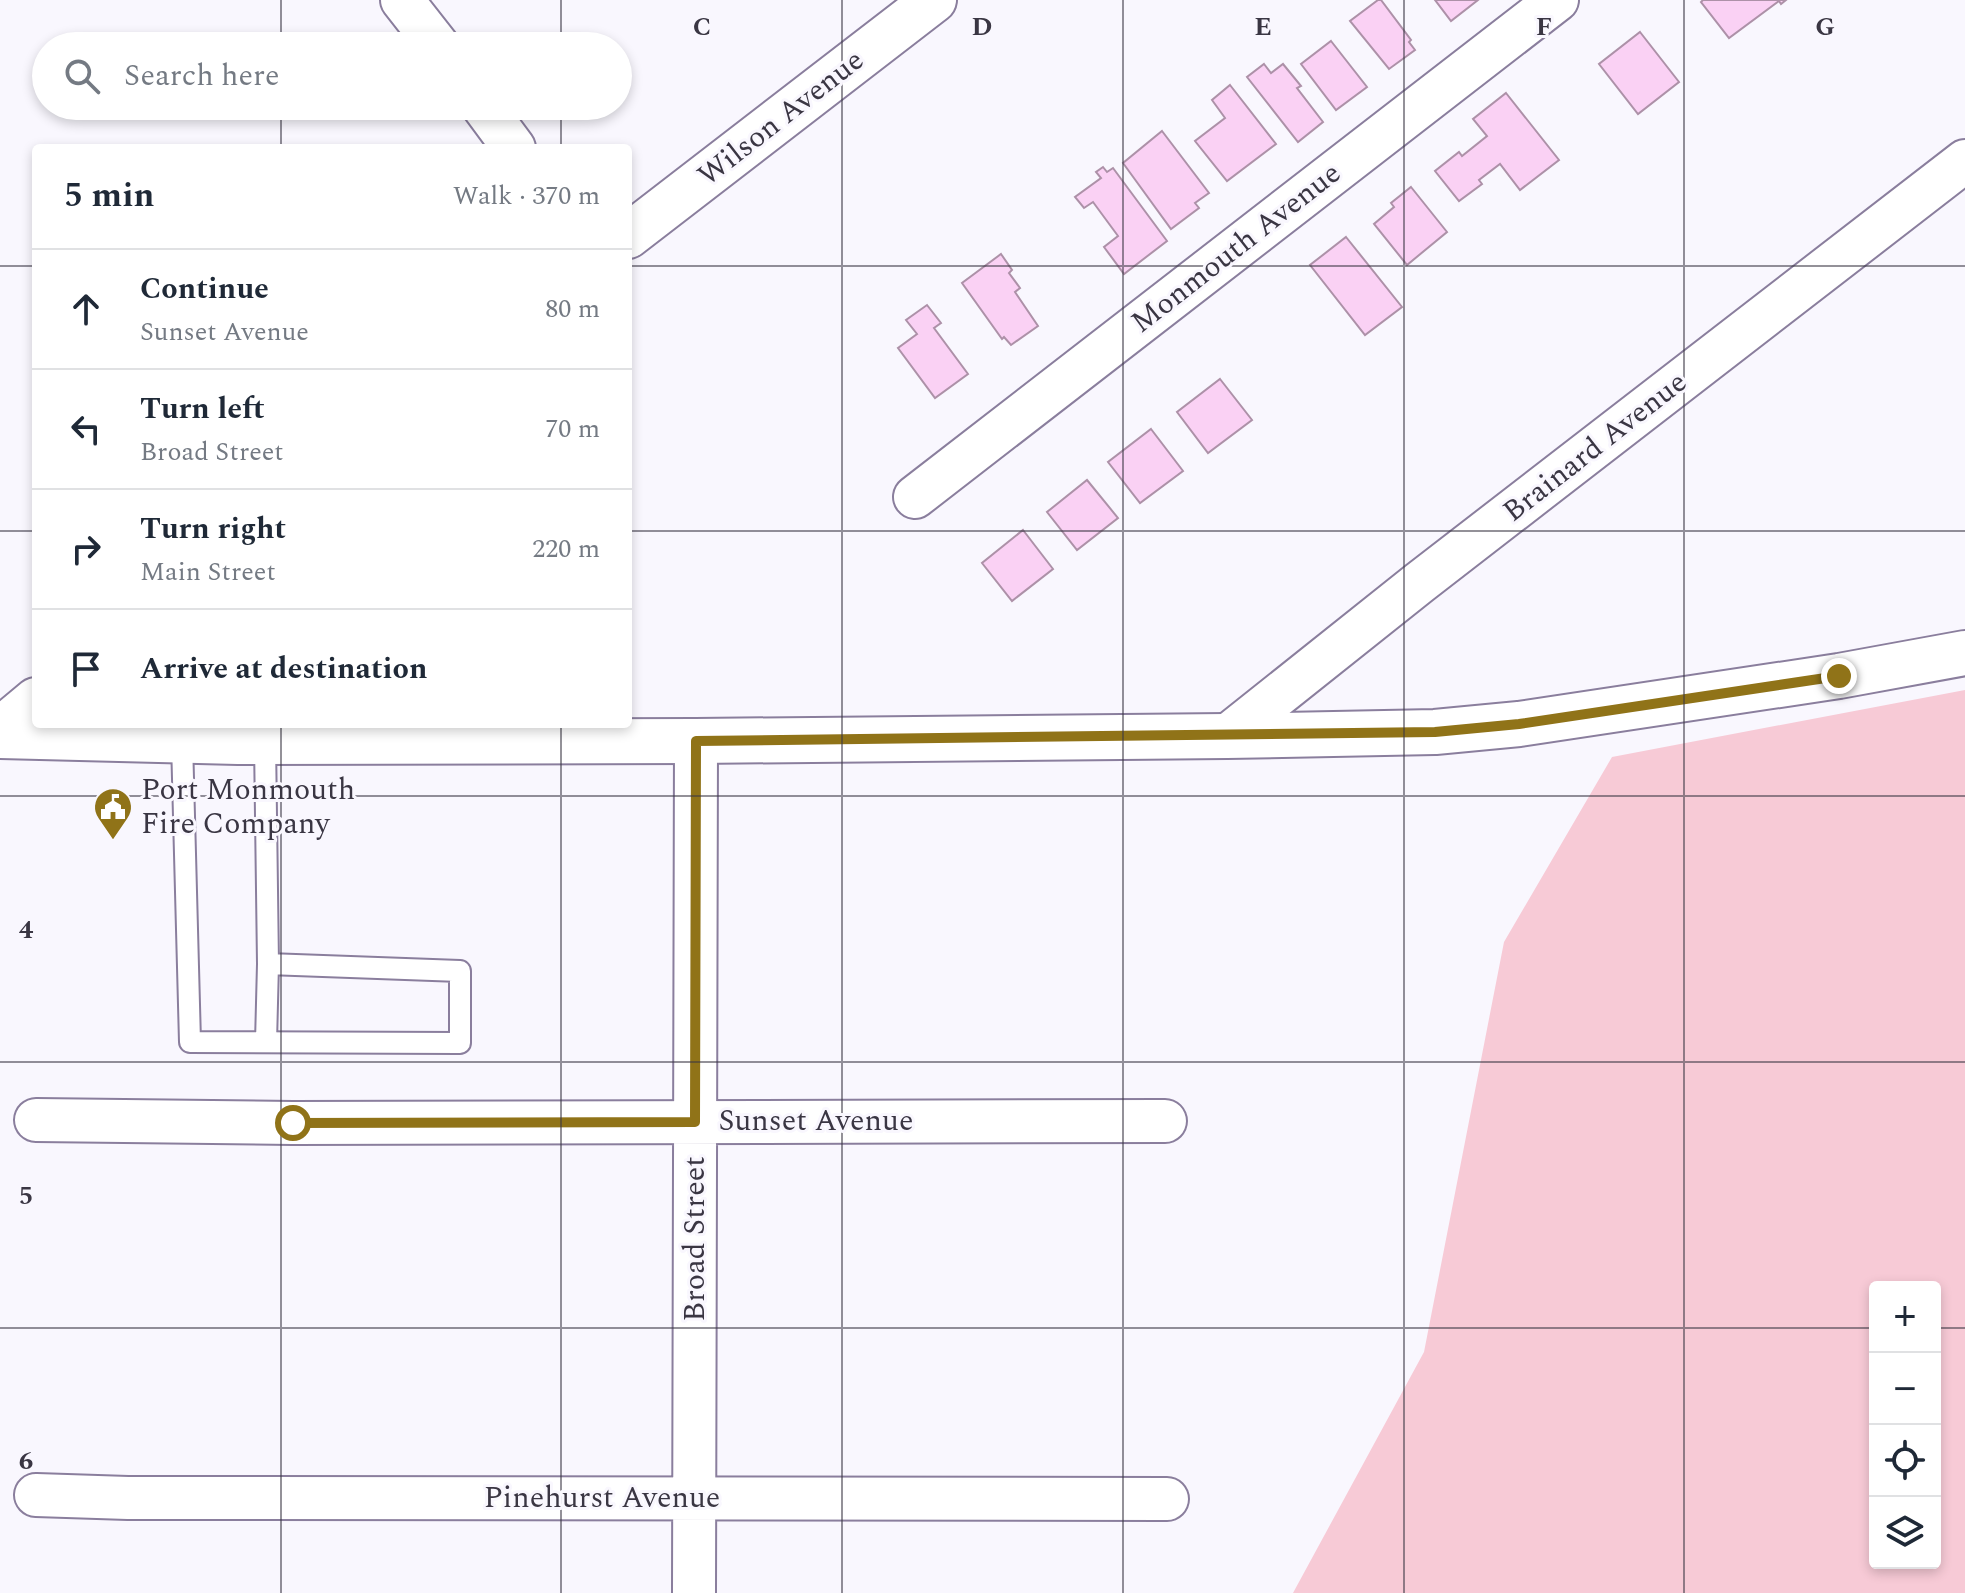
<!DOCTYPE html>
<meta charset="utf-8">
<style>
body{margin:0;font-family:Spectral,serif;background:#f2f2f3;color:#1f2937}
.controls{position:absolute;right:24px;bottom:24px;display:grid;overflow:hidden;border-radius:8px;box-shadow:0 4px 12px #0003}
.controls button{width:72px;height:72px;display:grid;place-items:center;padding:0;border:0;border-bottom:2px solid #e0e1e3;background:#fff;color:#1f2937;font:40px sans-serif}
.stop{position:absolute;width:24px;height:24px;margin:-18px;border:6px solid #907318;border-radius:50%;background:#fff}
.stop.end{background:#907318;border-color:#fff;box-shadow:0 2px 8px #0008}
.list{margin:0;padding:0;list-style:none}
h2{display:flex;justify-content:space-between;align-items:center;height:104px;margin:0;padding:0 32px;font-size:34px}
h2 small{font-size:26px;font-weight:400;color:#747a83}
.list li{display:grid;grid-template-columns:52px 1fr auto;gap:24px;align-items:center;box-sizing:border-box;height:120px;padding:0 32px;border-top:2px solid #e0e1e3}
.list b{display:block;font-size:30px;white-space:nowrap}
.list p{margin:0;font-size:26px;white-space:nowrap;color:#747a83}
.list em{font-size:26px;font-style:normal;color:#747a83}
.icon{flex:none;width:44px;height:44px;fill:none;stroke:currentColor;stroke-width:2;stroke-linecap:round;stroke-linejoin:round}
.map{position:relative;flex:none;width:1965px;height:1593px;overflow:hidden}
.search{position:absolute;background:#fff;box-shadow:0 4px 12px #0003;left:32px;top:32px;width:600px;height:88px;display:flex;align-items:center;gap:20px;box-sizing:border-box;padding:0 28px;border-radius:44px;color:#747a83;font-size:30px}
.panel{position:absolute;background:#fff;box-shadow:0 4px 12px #0003;left:32px;top:144px;width:600px;height:584px;border-radius:8px}
.map>svg:first-child{display:block}
.green{fill:#f7cad6;fill-rule:evenodd}
.building{fill:#fad1f4;stroke:#ad91a8;stroke-width:2}
.lines{fill:none;stroke-linecap:round;stroke-linejoin:round}
.lane-casing{stroke:#8a7e9d;stroke-width:24}
.street-casing{stroke:#8a7e9d;stroke-width:46}
.secondary-casing{stroke:#8a7e9d;stroke-width:48}
.lane{stroke:#fff;stroke-width:20}
.street{stroke:#fff;stroke-width:42}
.secondary{stroke:#fff;stroke-width:44}
.route{stroke:#907318;stroke-width:10}
.grid{fill:none;stroke:#3a3643;stroke-width:2;stroke-opacity:0.55}
.labels{text-anchor:middle;dominant-baseline:central;stroke-width:6;stroke-linejoin:round;paint-order:stroke}
.street-label{font-size:30px;fill:#3a3643;stroke:#f9f7fe}
.poi-label{font-size:30px;fill:#3a3643;stroke:#f9f7fe;text-anchor:start}
.grid-label{font-size:26px;text-anchor:middle;font-weight:bold;fill:#3a3643;stroke:#f9f7fe;stroke-width:6;stroke-linejoin:round;paint-order:stroke}
</style>
<div class="map">
<svg width="1965" height="1593" viewBox="0 0 1965 1593">
<rect width="100%" height="100%" fill="#f9f7fe"/>
<path class="green" d="M1965 690V1593H1293L1424 1352 1504 942 1612 757ZM1875 1287H1935V1563H1875Z"/>
<path class="building" d="M1378 0H1381L1411 40 1409 42 1415 50 1389 69 1350 21Z
M1435 0H1478L1451 21Z
M1703 0H1786L1781 4 1779 1 1729 38 1701 2Z
M1640 32 1679 82 1638 114 1599 64Z
M1331 41 1367 87 1336 110 1301 64Z
M1264 64 1271 73 1283 64 1301 86 1297 88 1323 122 1298 142 1247 77Z
M1230 85 1276 144 1227 181 1195 141 1225 118 1212 100Z
M1506 93 1559 160 1520 190 1500 164 1479 180 1482 184 1459 201 1435 171 1459 152 1462 156 1487 136 1473 119Z
M1162 131 1209 193 1195 203 1199 208 1171 229 1123 163Z
M1103 167 1107 172 1113 168 1167 241 1124 274 1104 247 1118 236 1093 202 1084 208 1075 197 1101 178 1096 172Z
M1411 187 1447 232 1407 265 1374 224 1394 207 1391 203Z
M1346 237 1402 307 1365 335 1310 265Z
M1001 254 1012 270 1009 273 1020 288 1015 292 1038 326 1011 345 1004 337 1002 339 962 283Z
M927 305 941 323 934 328 968 374 935 398 898 348 917 334 906 320Z
M1220 379 1252 420 1208 453 1177 412Z
M1151 429 1183 471 1140 503 1108 462Z
M1087 480 1118 518 1077 550 1047 512Z
M1023 530 1053 569 1012 601 982 563Z"/>
<g class="lines">
<defs>
<path id="lane" d="M182 741 190 1042 460 1043V971L268 964 265 742
M266 1042 268 964"/>
<path id="street" d="M402 0 438 46
M483 106 514 148
M915 497 1557 0
M1227 736 1419 583 1965 161
M36 1120 293 1123 1165 1121
M36 1495 128 1498 1167 1499
M694 1593 696 741"/>
<path id="secondary" d="M628 236 934 0
M0 730 36 700
M0 736 238 742 696 741 1227 736 1435 732 1519 724 1839 676 1965 653"/>
</defs>
<use href="#lane" class="lane-casing"/>
<use href="#street" class="street-casing"/>
<use href="#secondary" class="secondary-casing"/>
<use href="#lane" class="lane"/>
<use href="#street" class="street"/>
<use href="#secondary" class="secondary"/>
</g>
<g class="lines">
<path class="route" d="M293 1123 695 1122 696 741 1435 732 1519 724 1839 676"/>
</g>
<path class="grid" d="M281 0V46M561 0V46M842 0V1593M1123 0V1593M1404 0V1593M1684 0V1593M281 106V148M561 106V148M0 266H36M628 266H1965M0 531H36M628 531H1965M281 724V1593M561 724V1593M0 796H1965M0 1062H1965M0 1328H1875M1935 1328H1965"/>
<defs>
<symbol id="civic-pin" viewBox="-11 -11 22 30"><path d="M0 17L-7.5 6A9.5 9.5 0 1 1 7.5 6Z" fill="#907318" stroke="#f9f7fe"/><path d="M-.6-6.5H3V-4.5H.6V-3L4-1V1h2V6H-6V1h2V-1L-.6-3ZM-1.2 2.5V6h2.4V2.5Z" fill="#fff"/></symbol>
</defs>
<g fill-rule="evenodd">
<use href="#civic-pin" x="91" y="785" width="44" height="60"/>
</g>
<g class="labels">
<g class="street-label">
<text transform="translate(781 118) rotate(-38)">Wilson Avenue</text>
<text transform="translate(1236 248) rotate(-38)">Monmouth Avenue</text>
<text transform="translate(1595 447) rotate(-38)">Brainard Avenue</text>
<text x="816" y="1121">Sunset Avenue</text>
<text transform="translate(695 1239) rotate(-90)">Broad Street</text>
<text x="602" y="1498">Pinehurst Avenue</text>
</g>
<g class="poi-label">
<text x="141" y="790">Port Monmouth<tspan x="141" dy="34">Fire Company</tspan></text>
</g>
</g>
<g class="grid-label">
<text x="702" y="35">C</text>
<text x="982" y="35">D</text>
<text x="1263" y="35">E</text>
<text x="1544" y="35">F</text>
<text x="1825" y="35">G</text>
<text x="26" y="938">4</text>
<text x="26" y="1204">5</text>
<text x="26" y="1469">6</text>
</g>
</svg>
<div class="controls">
<button>+</button>
<button>−</button>
<button><svg class="icon" aria-label="locate" viewBox="0 0 24 24"><circle cx="12" cy="12" r="6"/><path d="M12 2v4M12 18v4M2 12h4M18 12h4"/></svg></button>
<button><svg class="icon" aria-label="layers" viewBox="0 0 24 24"><path d="M12 4l9 5-9 5-9-5zM3 14l9 5 9-5"/></svg></button>
</div>
<div class="stop" style="left:293px;top:1123px"></div>
<div class="stop end" style="left:1839px;top:676px"></div>
<div class="search"><svg class="icon" aria-label="search" viewBox="0 0 24 24"><circle cx="10" cy="10" r="6"/><path d="M15 15l6 6"/></svg>Search here</div>
<section class="panel">
<h2>5 min<small>Walk · 370 m</small></h2>
<ul class="list">
<li><svg class="icon" aria-label="ahead" viewBox="0 0 24 24"><path d="M12 20V5M6 11l6-6 6 6"/></svg><div><b>Continue</b><p>Sunset Avenue</p></div><em>80 m</em></li>
<li><svg class="icon" aria-label="left" viewBox="0 0 24 24"><path d="M17 20v-9H6M10 6l-5 5 5 5"/></svg><div><b>Turn left</b><p>Broad Street</p></div><em>70 m</em></li>
<li><svg class="icon" aria-label="right" viewBox="0 0 24 24"><path d="M7 20v-9h11M14 6l5 5-5 5"/></svg><div><b>Turn right</b><p>Main Street</p></div><em>220 m</em></li>
<li><svg class="icon" aria-label="arrive" viewBox="0 0 24 24"><path d="M6 21V4h12l-3 4 3 4H6"/></svg><div><b>Arrive at destination</b></div></li>
</ul>
</section>
</div>
